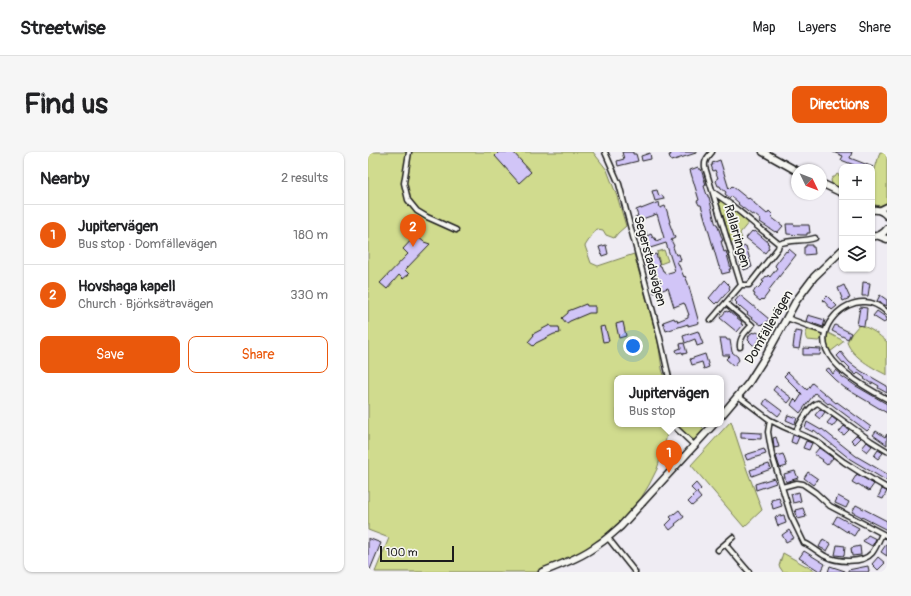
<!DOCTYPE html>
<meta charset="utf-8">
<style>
body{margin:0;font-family:Pangolin,sans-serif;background:#f6f6f6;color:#202124}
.controls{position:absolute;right:12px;top:12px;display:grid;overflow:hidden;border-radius:8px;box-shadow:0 1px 3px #0004}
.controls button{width:36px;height:36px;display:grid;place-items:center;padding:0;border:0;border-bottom:1px solid #e0e0e0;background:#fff;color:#202124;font:20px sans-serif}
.compass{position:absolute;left:423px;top:12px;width:36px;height:36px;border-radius:50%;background:#fff;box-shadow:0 1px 3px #0004;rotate:133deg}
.scale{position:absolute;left:12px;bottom:10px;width:74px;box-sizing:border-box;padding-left:4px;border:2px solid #1c1c1c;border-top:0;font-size:11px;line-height:14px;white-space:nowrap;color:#1c1c1c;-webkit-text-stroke:3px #f6f6f2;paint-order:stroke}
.you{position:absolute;left:265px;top:194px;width:14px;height:14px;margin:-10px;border:3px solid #fff;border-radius:50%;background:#1a73e8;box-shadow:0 0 0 6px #1a73e833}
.badge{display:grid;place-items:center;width:26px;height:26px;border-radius:50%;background:#ea580c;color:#fff;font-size:13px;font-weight:700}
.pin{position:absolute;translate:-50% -33px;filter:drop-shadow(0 1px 2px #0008)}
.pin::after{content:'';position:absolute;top:21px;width:14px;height:12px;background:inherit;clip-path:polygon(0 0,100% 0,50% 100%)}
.popup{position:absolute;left:246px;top:223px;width:110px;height:52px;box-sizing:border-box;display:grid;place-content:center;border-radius:8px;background:#fff;filter:drop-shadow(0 1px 3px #0005);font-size:13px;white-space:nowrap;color:#757577}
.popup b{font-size:15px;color:#202124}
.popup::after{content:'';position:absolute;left:50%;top:100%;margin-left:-8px;border:8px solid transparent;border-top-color:#fff}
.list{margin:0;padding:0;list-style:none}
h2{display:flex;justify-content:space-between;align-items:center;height:52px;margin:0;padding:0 16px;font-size:17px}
h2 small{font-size:13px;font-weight:400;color:#757577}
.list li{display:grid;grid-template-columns:26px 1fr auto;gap:12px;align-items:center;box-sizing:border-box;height:60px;padding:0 16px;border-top:1px solid #e0e0e0}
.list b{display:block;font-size:15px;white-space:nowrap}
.list p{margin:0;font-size:13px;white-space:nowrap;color:#757577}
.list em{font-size:13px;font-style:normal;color:#757577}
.actions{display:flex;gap:8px;padding:12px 16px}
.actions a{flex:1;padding:9px 0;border:1px solid #ea580c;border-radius:8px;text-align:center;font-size:14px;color:#ea580c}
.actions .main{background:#ea580c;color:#fff}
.icon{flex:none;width:22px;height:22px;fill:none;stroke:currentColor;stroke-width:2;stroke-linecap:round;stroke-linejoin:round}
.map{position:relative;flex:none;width:519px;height:420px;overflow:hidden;border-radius:8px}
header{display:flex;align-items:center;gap:24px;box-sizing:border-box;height:56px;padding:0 20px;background:#fff;border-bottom:1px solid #e0e0e0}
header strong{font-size:19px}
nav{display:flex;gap:22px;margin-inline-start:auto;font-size:14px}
.intro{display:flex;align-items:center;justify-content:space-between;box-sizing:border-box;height:96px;padding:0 24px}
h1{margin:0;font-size:28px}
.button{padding:10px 18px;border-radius:8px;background:#ea580c;color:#fff;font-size:14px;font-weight:700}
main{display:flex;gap:24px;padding:0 24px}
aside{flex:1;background:#fff;border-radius:8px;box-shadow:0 1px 3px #0004}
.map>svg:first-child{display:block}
.green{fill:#d0db8e;stroke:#767c55}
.building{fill:#d1c5f7;stroke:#1c1c1c}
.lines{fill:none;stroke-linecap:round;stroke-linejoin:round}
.street-casing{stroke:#1c1c1c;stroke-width:7}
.secondary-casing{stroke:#1c1c1c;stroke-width:9}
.street{stroke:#f6f6f2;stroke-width:4}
.secondary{stroke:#f6f6f2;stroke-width:6}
.labels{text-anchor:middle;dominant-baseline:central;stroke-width:3.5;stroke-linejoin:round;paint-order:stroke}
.street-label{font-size:13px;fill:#1c1c1c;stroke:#f6f6f2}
</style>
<header>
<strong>Streetwise</strong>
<nav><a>Map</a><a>Layers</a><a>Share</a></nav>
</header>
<div class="intro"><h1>Find us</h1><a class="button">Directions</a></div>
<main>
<aside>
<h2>Nearby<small>2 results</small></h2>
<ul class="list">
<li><span class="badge">1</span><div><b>Jupitervägen</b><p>Bus stop · Domfällevägen</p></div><em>180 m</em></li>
<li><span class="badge">2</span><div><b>Hovshaga kapell</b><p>Church · Björksätravägen</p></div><em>330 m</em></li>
</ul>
<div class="actions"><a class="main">Save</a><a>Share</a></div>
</aside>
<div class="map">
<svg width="519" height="420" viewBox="0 0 519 420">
<rect width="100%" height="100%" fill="#efecf3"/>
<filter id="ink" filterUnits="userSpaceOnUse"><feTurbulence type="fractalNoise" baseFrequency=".025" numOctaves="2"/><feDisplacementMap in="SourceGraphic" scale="8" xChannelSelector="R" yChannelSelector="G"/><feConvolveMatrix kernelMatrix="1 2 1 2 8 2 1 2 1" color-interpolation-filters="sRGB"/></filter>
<g filter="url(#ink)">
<path class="green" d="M0 0H225L239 18 250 47 258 74 250 81 246 86 238 83 235 78 229 77 224 83 217 94 223 111 230 114 266 102 290 189 294 217 297 226H249V272H302V273L299 281 297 292 289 317 281 333 273 346 253 369 242 380 216 398 202 405 168 420H7L21 386 0 378Z
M512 0H519V51L511 54 504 52V27Z
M469 22 474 25V37L464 32 463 28 465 25H467Z
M352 49H354L381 70 372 81 374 87 363 91 351 51Z
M296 98 300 109 292 112 289 100Z
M491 173C503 176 510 182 519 190V223C506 217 483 204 479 190L484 181Z
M440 178 452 181 454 185V187L450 189 439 188C437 185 437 180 440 178Z
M460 181 474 188 475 190 462 200C459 194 458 188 460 181Z
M363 269 379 318 394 358 376 375 323 313Z
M308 272H331L337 278 328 288C320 287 312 278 308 272Z
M415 401 449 420H415L411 414Z"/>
<path class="building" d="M131 0H145L163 20 151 31 127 4Z
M254 0H265V2H268L270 9 250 14 249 9 256 7Z
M302 0H328V1L303 9 301 3H303Z
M465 0H484L482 6 505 15H485L486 13 473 8 475 4Z
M282 1 283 7 274 9 273 4Z
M352 8 361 37 364 34 380 47 381 46 386 50V51L399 62 401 59 405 63 403 65 415 74 409 81 408 79 407 80 392 70 393 68 387 63 385 62 384 63 370 52 371 51 363 44 362 46 357 42 358 40 353 36 352 34H350L348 29 349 28V26H350L347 18 345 19 343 13H345L344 11Z
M330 15 331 17H333L338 33 336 34 339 43H340V45H341L347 70 348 72H349L355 89H353L356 100 358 99 363 117H361L362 120 354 122 352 115H351L333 53H331L329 49 331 48 322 18Z
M289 38 291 44 294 43 296 47 287 49 284 39Z
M291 50 292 56 297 54 299 59 302 70H301L307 86 303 88 306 94 305 95 308 103 311 102 313 108 309 109 316 125 317 124 320 131 331 171 320 174V172L298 179 295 170 306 166 307 168 309 167 310 170 320 166V163H321L317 152H316V151L306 155 300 136 286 141 285 136 287 135 278 106 288 102 292 114H293L295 119H296L297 122 307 119 298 91 276 98 274 89 271 81 278 79 279 84 283 82 285 86H287L288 89 296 86 289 62 268 69 267 65 270 64 268 58 273 56V57Z
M418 72H426V73H441L442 81H439V83H433L419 82Z
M384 79 385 80 387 79 400 90 399 91 401 92 400 94 401 96 397 101 378 86Z
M46 85 48 87 50 85 56 90 62 92 37 118 41 122 35 127 31 123 19 137 12 131 40 102 35 97Z
M238 93 240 102 234 104 231 95Z
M438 93H444V95H446L447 102 436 103V95H438Z
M378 94 384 115 376 118 375 115 374 116 372 110H374L370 99 371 98 370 96Z
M421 97 428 103 400 139 401 140 395 148 394 147 392 149 386 144 387 142 385 141 388 136 389 137 396 130 394 129 398 124 399 125 400 123 402 125 409 116 407 114 408 112 418 99 419 100Z
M356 128 362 134 361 136 362 137 350 151 349 150 347 152 341 146Z
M495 130 502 131 500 144H494Z
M476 133 482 146 475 149 470 136Z
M372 143 401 167 395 173 394 172 393 173 384 166 379 162 380 161 373 155 372 156 368 152 369 151 367 149Z
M512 143 519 148V154L509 149Z
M459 144 469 154 464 158 455 148Z
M218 152 219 154H227V161H221L202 169 199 171H198L194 166 200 161V159Z
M492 155 499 156 498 168H497L496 174 489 173Z
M358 159 360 160 361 159 374 170 373 172 375 173 369 180 352 166Z
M509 159 519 166 516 171 505 164Z
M440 163 457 168 455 175 438 169Z
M255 170 258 184 251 186 248 172Z
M182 173 183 175H191L192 181 186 182 168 191 165 194 160 190 166 183 165 182Z
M467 173 483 181 480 187 464 179Z
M237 174 241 189 235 190 232 175Z
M330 179 335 192 329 194 327 187 317 191 315 184Z
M427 179 434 180 431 197 425 196Z
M385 180 387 181 389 180 393 183 391 185 393 186 386 194 380 188 381 186 380 185 383 181H384Z
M352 186H358L359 188H362L364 200 370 205V206L371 208 366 214 358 207 362 203H355Z
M316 191 319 201 315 202 314 200 309 201 308 198 313 196 312 192Z
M435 196 453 197 452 203H435Z
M473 200 481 210 493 219 519 234V241L510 236 511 234 504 230V232L496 227 497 226 490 221 488 223 481 217 482 216 476 210 475 211 469 204Z
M337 202 341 215 336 217 334 210 324 213 322 207Z
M461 216 465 222 468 218 473 222 472 223 488 234 519 252V261L477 236 467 228 457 218Z
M420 220 439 238 444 231 468 251 469 250 503 275 499 279 463 252 461 251 460 252 447 241 432 261 423 253 426 247 429 250 434 242 416 224Z
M408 234 424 246 420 251 405 238Z
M398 247 414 259 410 264 395 252Z
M452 257 457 260 452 267 447 263Z
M420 263 429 266 427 272 418 268Z
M464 265 469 269 464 275 459 271Z
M439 270 453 278 454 277 488 304 519 322V329L482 307 446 278 445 280 437 276Z
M476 274 481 278 476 283 471 280Z
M508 279 517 285 519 282V293L505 283Z
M373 280 393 281V287L373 286Z
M425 283 431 285 428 292 423 290Z
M488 283 493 286 487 292 483 288Z
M408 285 411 295 406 296 405 286Z
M438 289 444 291 441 298 435 296Z
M499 290 504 294 499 300 494 296Z
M451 296 465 306 459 313 454 309 455 308 446 302Z
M396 297 398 302 379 308 377 303Z
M510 298 515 301 510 307 506 304Z
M415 302 419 314 412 316 408 304Z
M401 312 403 317 384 324 382 318Z
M427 319 430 326 418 330 416 322Z
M440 320 450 327 445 333 436 326Z
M489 322 506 332 501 339 490 332 489 333 484 330Z
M406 326 408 331 388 338 387 332Z
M328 331 333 337 329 341 333 346 324 354 320 350 325 345 324 344 328 341 323 336Z
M514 337 519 339 515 347 510 345Z
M431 340 433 349 425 351 423 342Z
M470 344 481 350 478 356 467 351Z
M411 346 414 354 405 357 403 348Z
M488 353 519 369V378L484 360Z
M435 356 438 365 430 367 427 358Z
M311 358 316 365 307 372 308 373 302 378 298 373 304 367 302 365Z
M416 363 418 371 410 374 407 365Z
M469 364 491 376 486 384 480 380V378L479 380 465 371Z
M421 378 426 386 418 390 414 383Z
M500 383 508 387 504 394 495 389Z
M0 386 13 391 1 420H0Z
M455 387 463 392 459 399 451 395Z
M519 391V404L513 400Z
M469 393 477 394 476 404 467 403Z
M492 394 493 403 484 404 483 396Z
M436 399 457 412 453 420 431 406Z
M510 405 517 411 510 418 504 412Z
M462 414 477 419V420H460Z
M500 414 501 420H480V418Z"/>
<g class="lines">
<defs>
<path id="street" d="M41 0 36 31 40 48 49 59 59 65 88 78
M237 0 251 32 292 186 301 226
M344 0C340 5 336 8 337 15L373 133H381L410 96 411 92 362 52 345 40
M511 58 519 54
M411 92C423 87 435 90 447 86
M358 151 384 173C378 179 371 186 372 195
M519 160C513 155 505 150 497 150 475 148 449 175 458 197 466 218 500 237 519 247
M419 166 457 180
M343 168 373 133
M370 244 402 268 416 275 448 289 476 310 495 322 519 336
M402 268 400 280 404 303 423 364 436 391C441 392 451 401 457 404 469 410 495 412 504 401 508 396 511 388 514 382
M305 272 309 277 327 294
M428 279C432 271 441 253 450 251L503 289 519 299
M414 335 429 331 435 332 448 341 462 354 519 384
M365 385 357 392 381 420
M240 386 267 420
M350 398 357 392"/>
<path id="secondary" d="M395 0 429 19
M453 31 474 41
M504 58C510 57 515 59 519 64
M504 84C510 85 515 82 519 77
M511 84 519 87
M353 264 380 232 399 202 428 149 446 125 474 98
M174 420C194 412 214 405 231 392 239 387 246 380 253 374L346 272"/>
</defs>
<use href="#street" class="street-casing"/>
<use href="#secondary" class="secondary-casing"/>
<use href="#street" class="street"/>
<use href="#secondary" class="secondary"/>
</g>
</g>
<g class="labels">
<g class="street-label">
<text transform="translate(369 84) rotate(74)">Rallarringen</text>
<text transform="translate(282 109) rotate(75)">Segerstadsvägen</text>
<text transform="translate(401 175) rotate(-60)">Domfällevägen</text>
</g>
</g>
</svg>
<div class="controls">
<button>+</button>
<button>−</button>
<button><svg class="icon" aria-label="layers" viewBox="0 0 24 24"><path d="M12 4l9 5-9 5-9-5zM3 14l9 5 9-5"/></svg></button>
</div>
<svg class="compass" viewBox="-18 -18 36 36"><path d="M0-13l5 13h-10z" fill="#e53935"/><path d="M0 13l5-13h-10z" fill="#757577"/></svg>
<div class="scale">100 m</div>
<div class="you"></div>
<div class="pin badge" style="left:301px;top:321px">1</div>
<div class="popup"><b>Jupitervägen</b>Bus stop</div>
<div class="pin badge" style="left:45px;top:95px">2</div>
</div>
</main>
